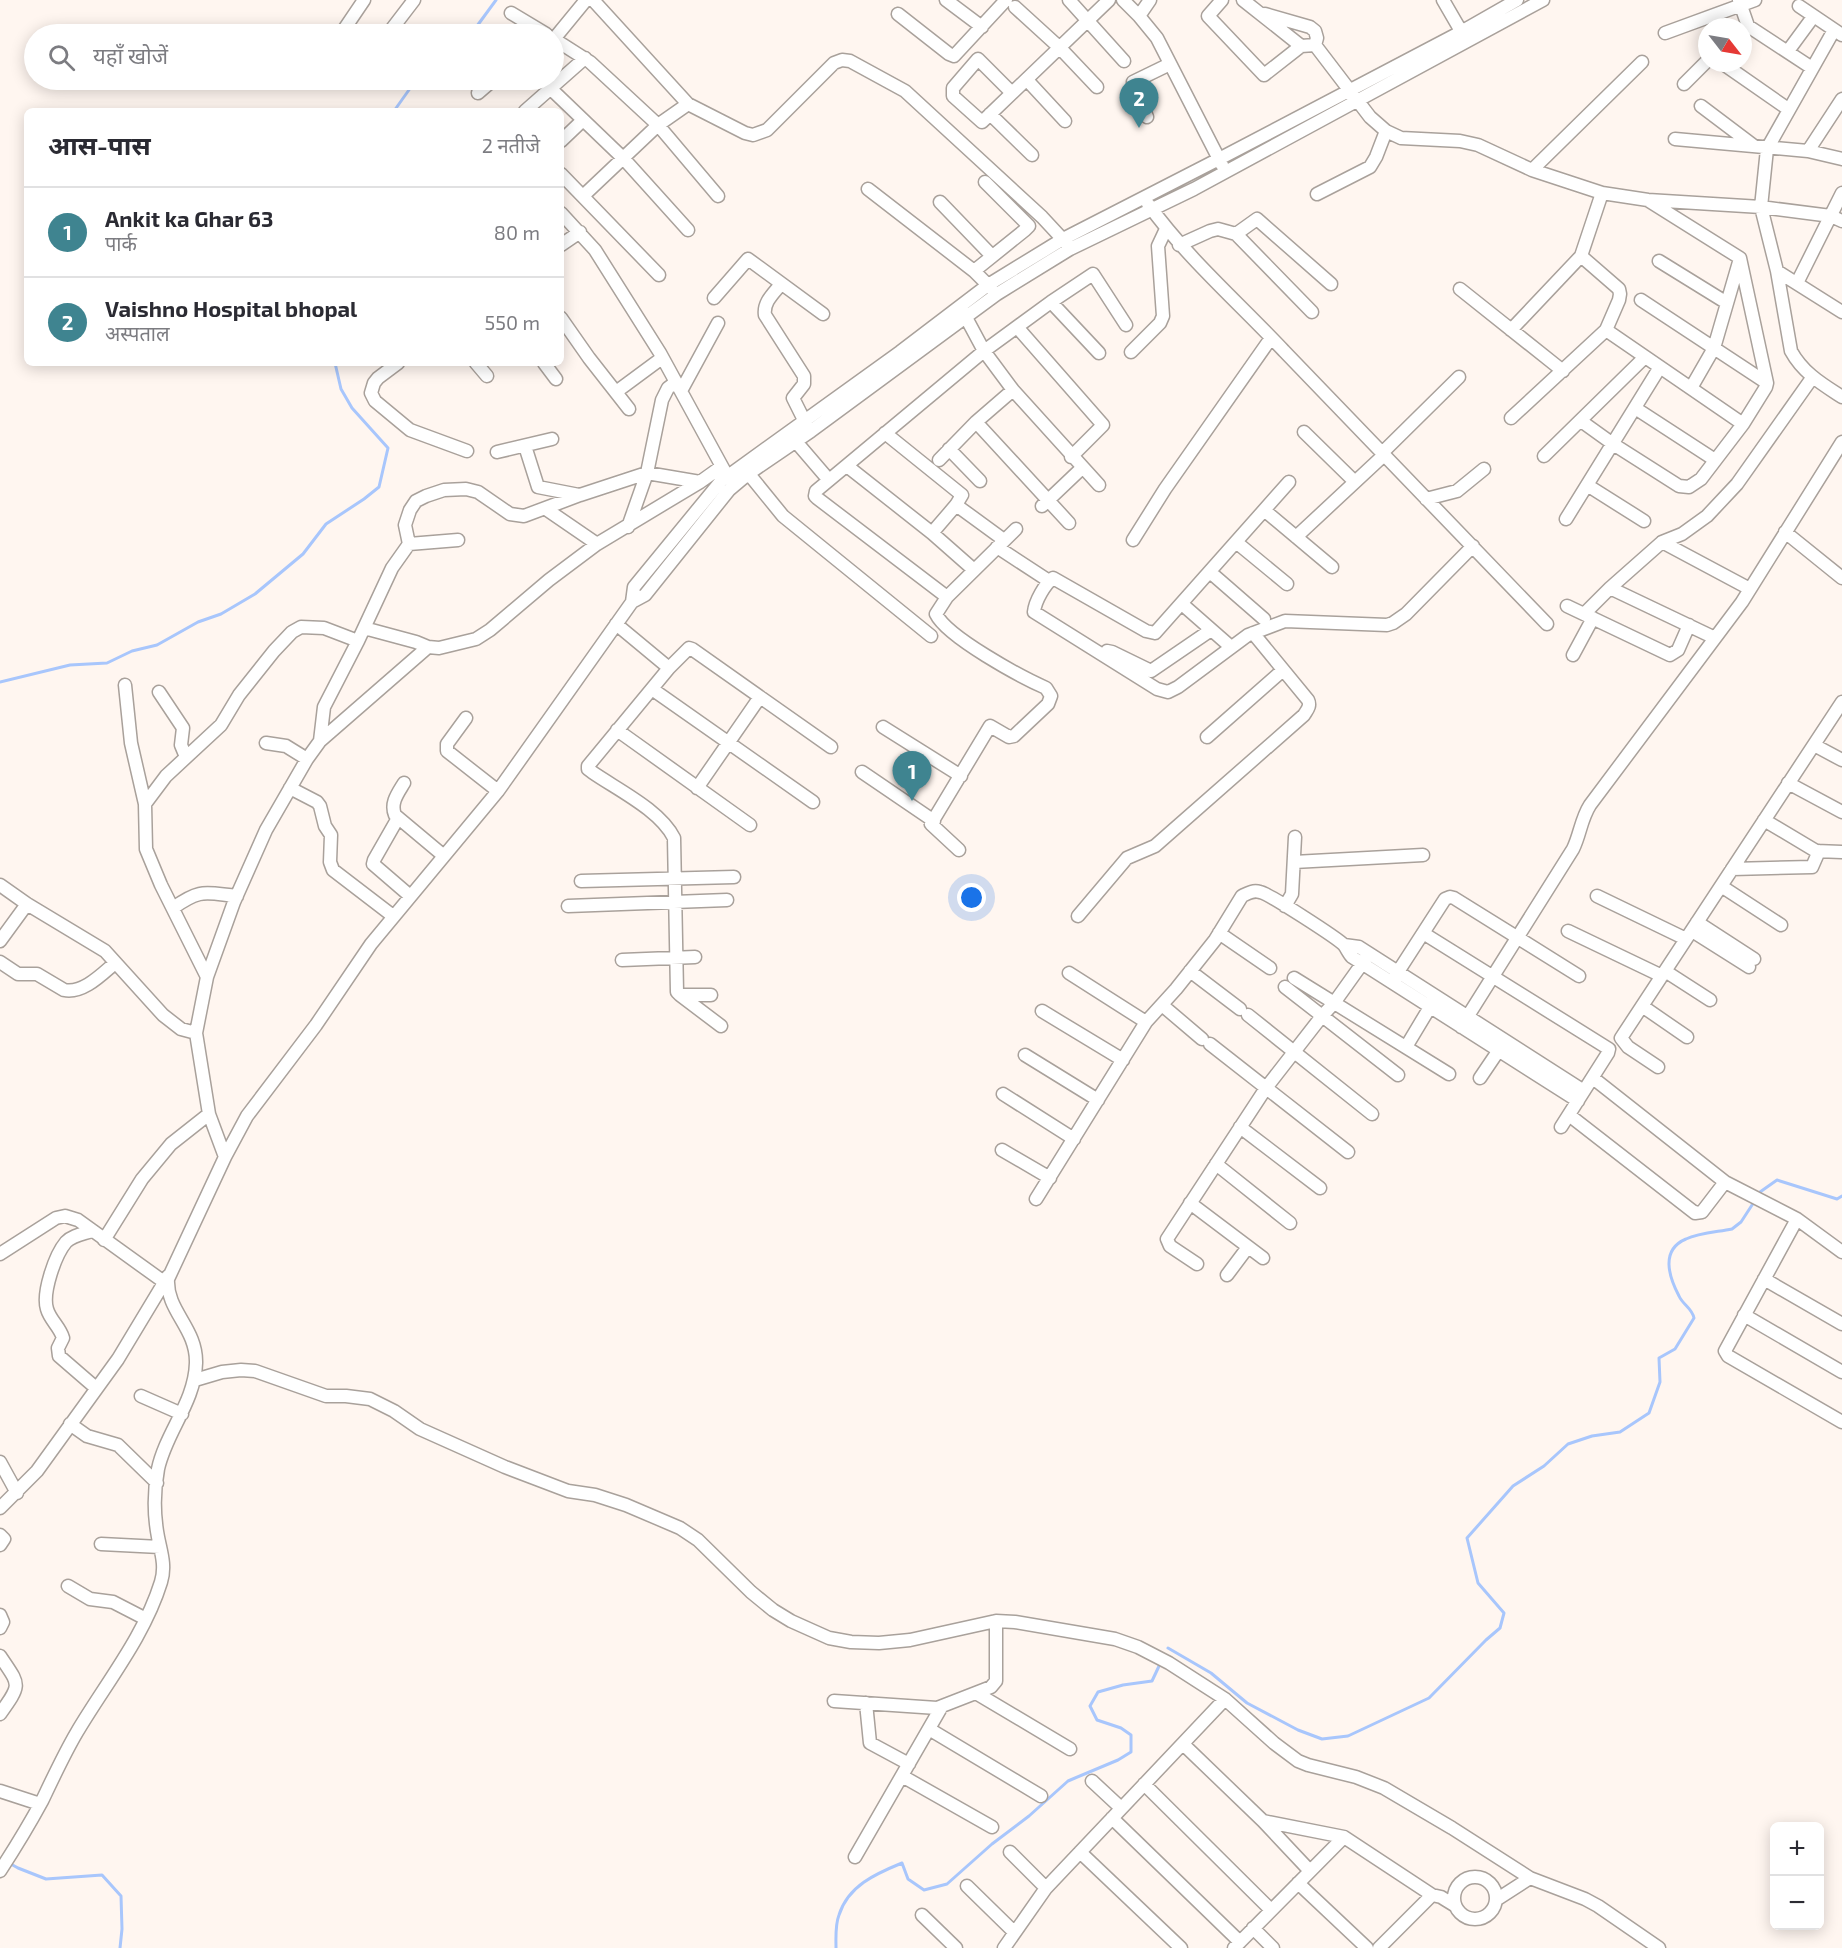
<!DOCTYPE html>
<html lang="hi">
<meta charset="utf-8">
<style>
body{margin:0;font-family:"Exo 2","Noto Sans Devanagari",sans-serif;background:#f2f2f3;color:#2b2b33}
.controls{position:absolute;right:18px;bottom:18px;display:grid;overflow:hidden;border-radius:9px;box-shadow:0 3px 15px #0003}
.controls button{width:54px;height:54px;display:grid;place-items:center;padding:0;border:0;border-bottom:2px solid #e1e1e2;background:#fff;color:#2b2b33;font:30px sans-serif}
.compass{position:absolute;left:1698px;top:18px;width:54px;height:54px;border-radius:50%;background:#fff;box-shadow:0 3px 15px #0003;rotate:121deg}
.you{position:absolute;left:972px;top:898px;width:21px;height:21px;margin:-15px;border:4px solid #fff;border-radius:50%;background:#1a73e8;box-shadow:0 0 0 9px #1a73e833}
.badge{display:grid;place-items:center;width:39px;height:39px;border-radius:50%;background:#3f8490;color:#fff;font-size:20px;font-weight:700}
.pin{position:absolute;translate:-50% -50px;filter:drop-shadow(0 2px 3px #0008)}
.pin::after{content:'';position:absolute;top:32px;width:21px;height:18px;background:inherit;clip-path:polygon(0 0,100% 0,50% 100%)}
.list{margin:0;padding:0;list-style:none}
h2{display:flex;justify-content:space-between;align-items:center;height:78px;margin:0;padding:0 24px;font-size:26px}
h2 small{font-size:20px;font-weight:400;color:#7c7c81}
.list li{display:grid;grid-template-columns:39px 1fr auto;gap:18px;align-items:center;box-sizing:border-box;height:90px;padding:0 24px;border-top:2px solid #e1e1e2}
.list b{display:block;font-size:22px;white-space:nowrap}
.list p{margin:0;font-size:20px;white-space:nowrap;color:#7c7c81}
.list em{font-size:20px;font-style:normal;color:#7c7c81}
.icon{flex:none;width:33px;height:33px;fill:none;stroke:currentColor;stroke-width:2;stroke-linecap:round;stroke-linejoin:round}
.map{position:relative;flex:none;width:1842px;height:1948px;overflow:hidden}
.search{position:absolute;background:#fff;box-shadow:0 3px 15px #0003;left:24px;top:24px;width:540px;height:66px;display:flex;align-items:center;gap:15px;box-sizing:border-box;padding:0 21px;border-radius:33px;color:#7c7c81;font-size:22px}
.panel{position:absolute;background:#fff;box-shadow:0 3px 15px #0003;left:24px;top:108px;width:540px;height:258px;border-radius:9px}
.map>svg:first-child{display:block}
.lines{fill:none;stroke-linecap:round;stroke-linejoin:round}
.stream{stroke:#a8c6fc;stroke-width:3}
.minor-casing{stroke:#a9a19b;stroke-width:15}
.minor{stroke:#fff;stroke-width:12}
</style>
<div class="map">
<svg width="1842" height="1948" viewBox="0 0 1842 1948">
<rect width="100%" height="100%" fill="#fff6f0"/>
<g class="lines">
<path class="stream" d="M467 34 477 26 496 0
M394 111 416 80
M0 682 70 665 107 663 132 651 157 645 198 622 221 614 255 594 303 554 326 524 364 499 379 487 388 448 352 408 341 389 335 363
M1757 1196 1760 1192 1777 1180 1837 1199 1842 1196
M1168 1648 1211 1673 1247 1703 1298 1730 1322 1739 1348 1736 1429 1698 1486 1640 1500 1628 1504 1613 1478 1583 1467 1538 1513 1486 1544 1466 1568 1444 1592 1436 1620 1432 1649 1413 1660 1382 1659 1358 1675 1349 1694 1318C1692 1308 1683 1305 1679 1296 1669 1277 1660 1250 1686 1239 1699 1233 1717 1232 1732 1229L1741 1222 1754 1202
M9 1863 18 1868 46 1879 102 1875 121 1896 122 1929 120 1948
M836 1948C836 1938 835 1925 839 1915 848 1886 875 1874 902 1863L908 1879 924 1890 947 1884 992 1844 1029 1816 1068 1781 1118 1760 1131 1752V1735L1121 1728 1097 1720 1090 1706 1098 1692 1123 1685 1152 1681 1160 1664"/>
<defs>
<path id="minor" d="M593 0 688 104 745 133 753 135 767 130 834 63 842 60 850 61 905 91 1042 217 1068 245
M946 0 982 27
M1069 0 1124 61
M1123 0 1139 16 1157 38 1222 165
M1222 0 1208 16 1264 75 1301 46
M1243 0 1301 46 1315 45 1370 117 1386 131 1401 138 1460 141 1478 145 1532 170 1602 193 1648 200 1761 207 1831 216 1842 221
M1443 0 1465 38
M1739 0 1748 26 1812 68
M1799 6 1842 35
M1015 7 1060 48 1097 87
M511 13 546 34
M898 14 949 54 954 56 1006 0
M1265 14 1310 27 1315 31 1317 38 1315 45
M1139 16 1150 0
M1834 30 1767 149 1761 207 1777 271 1791 351C1803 373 1822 384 1842 397
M1665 33 1755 0
M341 34 364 0
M388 34 414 0
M554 39 590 62 658 125 718 196
M554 39 586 0
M1788 51 1813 17
M1722 63 1788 109
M1027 80 1065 121
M1684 84 1707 61
M550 88 624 159 688 230
M478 93 493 80
M1012 93 978 59 953 88V96L982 122 1109 0
M1701 106 1754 146
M525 111 585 58
M990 114 1032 155
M1147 117 1133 82 1170 64
M1675 139 1808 151 1842 159
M561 141 583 120
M1808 151 1842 99
M1532 170 1642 62
M561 174 659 275
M868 189 974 271 992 289
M1317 194 1370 167 1376 157 1386 131
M583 196 658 125 688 104
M940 202 992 256
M1148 204C1188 259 1238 302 1284 351 1372 442 1460 533 1547 624
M561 213 595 250 660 353 725 472
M1236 234 1257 219 1331 284
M561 245 580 232
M1179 245 1210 231 1218 229 1236 234 1312 312
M1659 261 1727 303
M974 271 1025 230 1029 226 985 182
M1777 271 1842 312
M1797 283 1842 193
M781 284C774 293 763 302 765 315L804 376V384L793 398 807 426
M1460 289 1563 371
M714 298 748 259 823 314
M1641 300 1767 383
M1051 302 1099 353
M962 310 984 351 1013 390 1099 485
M561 318 589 358 629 409
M1017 327 1103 425 1071 457
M1511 330 1581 256 1602 193
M1606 330 1743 424
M1131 352 1160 323 1163 316 1158 246 1166 229
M398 363 378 378 374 383 371 393 375 401 410 430 467 451
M476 363 487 376
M544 363 556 379
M1691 388 1714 348 1739 262
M681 391 718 323
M616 392 662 358
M1635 408 1715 460
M1511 418 1606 330 1619 300 1620 294 1619 289 1581 256
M1581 421 1613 444 1679 486 1689 487 1701 479 1743 424 1766 387 1767 383 1740 258 1649 201
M976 422 1069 523
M1304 432 1354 481
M792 437 828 479
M525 446 538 487 579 495
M949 449 980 481
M497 452 552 439
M1382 453 1459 377
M1544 456 1645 357
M939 460 976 422 1013 390
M847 466 932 533 956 505 962 495 885 433
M744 468 783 516 931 636
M1289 482 1155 633 1146 631 1053 578C1045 584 1035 601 1034 612L1157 689 1168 692 1178 687 1248 635 1285 621 1387 625 1393 623 1406 614 1473 546
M1587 485 1644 521
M1426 499 1457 491 1484 469
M956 505 1004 540
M1042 506 1082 468
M546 509 597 544
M1264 510 1332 567
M1566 519 1660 367
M628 527 647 473 662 400 668 388 676 382
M1785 532 1842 578
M932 533 974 570
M1296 537 1384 455
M1133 540 1165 489 1271 338
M1236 542 1287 584
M1662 542 1750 589
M409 544 458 540
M997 547 1049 581
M1210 572 1264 619
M1610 588 1715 638
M947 597 817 498 815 496 816 491 984 351 1051 302 1093 274 1126 325
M632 602 634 587 721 481 900 352 988 285 1063 239 1219 159 1461 32 1517 0
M1182 604 1231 647
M1567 606 1670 655 1678 650 1689 625
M1584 614 1610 588 1662 542 1682 534 1707 516 1737 484 1812 378
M616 624 669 668
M364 628 416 642 428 647
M1107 651 1112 652 1151 671 1211 630
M1573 655 1593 618
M125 685 131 743 145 804 146 849 161 885 207 977
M652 689 813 802
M159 692 183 728 181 745 186 757
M466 718 447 744V751L498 791
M883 727 961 776
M617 730 750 825
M1207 737 1283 670
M320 741 324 707 358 641 392 568 409 544 405 525 410 510 416 501 426 496 444 490 466 489 478 492 510 514 524 516 580 495 647 473 700 482
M266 743 286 746 307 759
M1814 745 1842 760
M862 772 934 821
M404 783C398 793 390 803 395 815L444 856
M1788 783 1842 812
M290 788 317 802 320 806 325 826 331 835 330 862 333 870 393 916
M697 788 760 697
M145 804 166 776 221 725 239 695 274 651 292 632 301 627 324 628 358 641
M398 818 374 860 373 864 409 895
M1764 820 1816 851 1842 852
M959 850 931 824 990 726 1009 737 1014 736 1048 704 1051 696 1046 688C1021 677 947 637 936 614L947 597 1016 529
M1294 862 1423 855
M1732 869 1812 867 1819 851
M581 881 734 877
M0 885 27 904 105 951 163 1015 181 1029 196 1033
M1721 886 1781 925
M1597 896 1686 939
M568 906 727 900
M1285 906 1292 894 1295 837
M173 908C201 888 205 893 237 896
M1078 916 1127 858 1155 846 1304 715C1307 710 1311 706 1308 700L1253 633
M1697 922 1754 959
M1568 931 1662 976
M1692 931 1749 967
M1219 933 1270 968
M1423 933 1609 1049 1608 1053 1561 1127
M0 941 27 904
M1344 945 1359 947 1584 1091
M622 960 695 957
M0 962 18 974H37L64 990C83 994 102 974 115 963
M1190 971 1240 1009
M1665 971 1710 1000
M1069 973 1146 1022
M1294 978 1449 1074
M1394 978 1445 899 1450 897 1454 898 1579 976
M1285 987 1398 1075
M680 995 721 1026
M711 995H680L677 992 674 838C660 810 618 790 592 772L588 769V766L669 668 689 648 692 649 831 747
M1162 1005 1202 1039
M1642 1006 1687 1037
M1042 1011 1123 1060
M1248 1015 1372 1114
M1461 1027 1573 849C1580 835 1581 819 1590 805L1742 602 1842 442
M1210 1044 1348 1152
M1406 1047 1433 1002
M1025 1055 1098 1100
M1658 1067 1628 1047 1621 1038 1842 702
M1480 1078 1503 1044
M1593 1078 1725 1182 1797 1219 1842 1252
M1003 1094 1074 1139
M1569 1115 1695 1213 1702 1212 1725 1182
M1240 1127 1320 1188
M1002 1150 1050 1178
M225 1157 209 1114 196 1033 207 977 234 902 266 830 307 759 320 741 428 647 439 648 476 639 490 630 549 580 597 544 700 482 721 467
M1216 1164 1290 1223
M1036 1199 1146 1022 1176 989 1215 940 1242 896C1248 893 1253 890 1260 892 1268 893 1337 938 1344 945 1347 949 1349 954 1352 957L1578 1101
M1190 1203 1263 1258
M1797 1219 1725 1351 1728 1356 1842 1422
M92 1231C83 1234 73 1235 66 1242 55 1255 42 1293 47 1309 50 1320 60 1327 63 1338L58 1348 59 1356 96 1388
M104 1240 142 1179 171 1144 209 1114
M0 1254 56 1218 65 1216 78 1220 164 1282
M1197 1264 1170 1246 1167 1239 1266 1088 1322 1016 1334 1003 1369 954
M1227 1275 1248 1247
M1764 1279 1842 1324
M1744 1315 1842 1372
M195 1380 222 1372 241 1370 255 1371 326 1396H346L370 1399 394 1411 420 1429 505 1467 568 1491 595 1495 626 1505 680 1528 698 1540 751 1592 773 1610 791 1621 829 1638 851 1642 879 1643 910 1640 996 1621 1015 1622 1115 1639 1138 1647 1169 1663 1225 1699 1274 1743 1298 1761 1308 1765 1356 1777 1384 1788 1452 1828 1530 1878 1585 1899 1598 1906 1659 1948
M141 1396 182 1414
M70 1424 87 1436 118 1445 157 1483
M0 1462 17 1493
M0 1508 37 1471 118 1359 168 1276
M0 1535 4 1539 0 1545
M101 1544 160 1547
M68 1586 90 1599 113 1602 146 1619
M0 1615 3 1622 0 1628
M0 1656C20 1686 22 1683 0 1714
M976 1693 1070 1749
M834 1701 937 1708 991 1687 996 1681V1621
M866 1703 870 1743 909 1764
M929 1729 1041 1796
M1183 1744 1263 1821 1344 1837 1432 1895 1441 1897 1454 1905
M902 1776 992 1827
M1092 1781 1121 1808
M1144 1784 1271 1910
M0 1791 40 1804
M1112 1818 1240 1942
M1263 1821 1310 1871
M1010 1852 1046 1888
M1080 1852 1181 1948
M855 1857 942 1706
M0 1871C15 1848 29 1825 42 1801 53 1778 64 1754 77 1732 106 1683 144 1637 161 1582 166 1566 161 1552 158 1537 154 1516 154 1490 158 1469 166 1432 195 1402 196 1363 197 1328 166 1311 168 1279L225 1157 247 1116 316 1025 371 944 498 791 632 602 645 595 729 490 748 474 811 431 997 294 1070 249 1194 189 1543 0
M1454 1898a21 21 0 1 1 42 0a21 21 0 1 1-42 0Z
M1298 1883 1367 1948
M967 1886 1014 1932
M1496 1900 1530 1878
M922 1915 956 1948
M1253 1928 1273 1948
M1004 1948 1046 1888 1225 1699
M1234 1948 1344 1837
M1379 1948 1432 1895"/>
</defs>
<use href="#minor" class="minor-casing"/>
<use href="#minor" class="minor"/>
</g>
</svg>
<div class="controls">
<button>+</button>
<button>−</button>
</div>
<svg class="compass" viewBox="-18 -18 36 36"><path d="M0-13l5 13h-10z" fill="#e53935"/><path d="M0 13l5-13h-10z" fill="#7c7c81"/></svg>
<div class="you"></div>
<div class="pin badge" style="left:912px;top:801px">1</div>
<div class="pin badge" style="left:1139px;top:128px">2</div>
<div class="search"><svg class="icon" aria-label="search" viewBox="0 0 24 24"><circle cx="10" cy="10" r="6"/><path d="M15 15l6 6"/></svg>यहाँ खोजें</div>
<section class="panel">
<h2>आस-पास<small>2 नतीजे</small></h2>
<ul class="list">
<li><span class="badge">1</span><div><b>Ankit ka Ghar 63</b><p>पार्क</p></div><em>80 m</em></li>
<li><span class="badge">2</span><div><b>Vaishno Hospital bhopal</b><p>अस्पताल</p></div><em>550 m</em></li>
</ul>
</section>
</div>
